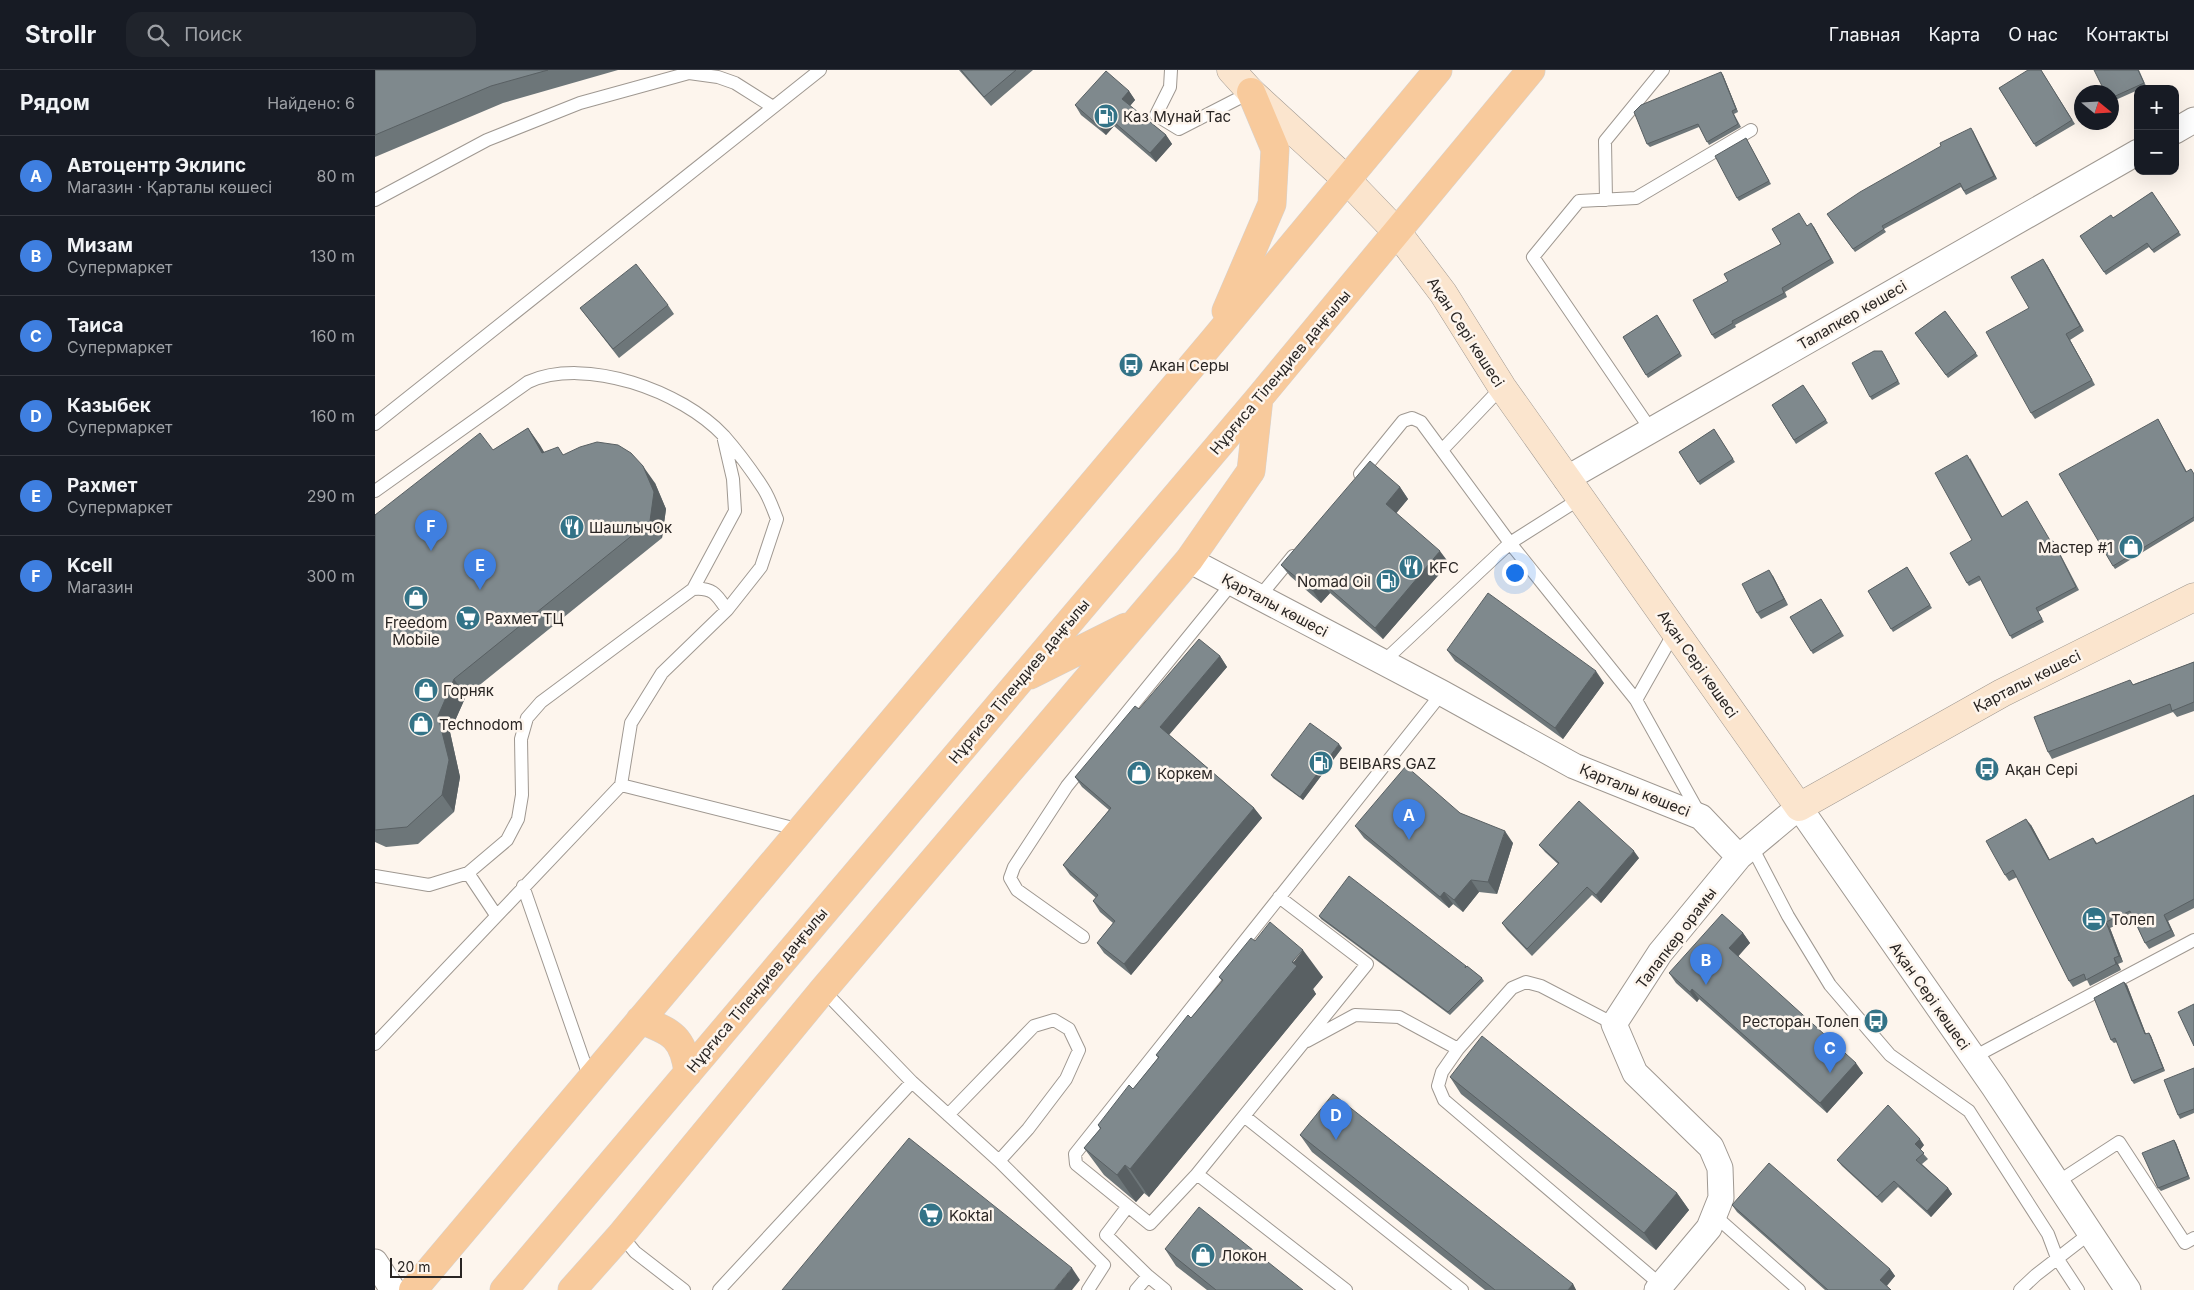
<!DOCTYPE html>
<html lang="ru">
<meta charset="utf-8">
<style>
body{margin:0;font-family:Inter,sans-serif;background:#20242c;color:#f1f3f6}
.controls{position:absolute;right:15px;top:15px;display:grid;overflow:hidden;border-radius:10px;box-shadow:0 5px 20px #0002}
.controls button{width:45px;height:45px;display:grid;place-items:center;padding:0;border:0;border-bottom:1px solid #363941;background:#171b24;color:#f1f3f6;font:25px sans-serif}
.compass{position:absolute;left:1699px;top:15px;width:45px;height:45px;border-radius:50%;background:#171b24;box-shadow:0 5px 20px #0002;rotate:108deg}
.scale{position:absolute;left:15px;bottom:12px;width:72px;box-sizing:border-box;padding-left:5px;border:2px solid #292523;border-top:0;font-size:14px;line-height:18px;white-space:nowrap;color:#292523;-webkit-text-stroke:4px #fdf5ed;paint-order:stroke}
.you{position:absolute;left:1139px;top:502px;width:18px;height:18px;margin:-12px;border:4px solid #fff;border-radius:50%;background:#1a73e8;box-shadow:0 0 0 8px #1a73e833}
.badge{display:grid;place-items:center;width:32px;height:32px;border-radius:50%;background:#0b8043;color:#fff;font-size:16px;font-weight:700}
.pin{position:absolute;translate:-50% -41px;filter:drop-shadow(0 1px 2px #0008)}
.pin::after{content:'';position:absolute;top:26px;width:18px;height:15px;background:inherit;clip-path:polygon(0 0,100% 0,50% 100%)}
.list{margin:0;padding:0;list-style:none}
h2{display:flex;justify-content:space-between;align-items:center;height:65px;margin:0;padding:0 20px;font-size:21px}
h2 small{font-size:16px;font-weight:400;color:#9ea1a6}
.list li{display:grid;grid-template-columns:32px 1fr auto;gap:15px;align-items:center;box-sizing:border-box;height:80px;padding:0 20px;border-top:1px solid #363941}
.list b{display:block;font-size:19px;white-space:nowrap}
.list p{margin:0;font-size:16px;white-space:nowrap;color:#9ea1a6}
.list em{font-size:16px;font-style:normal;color:#9ea1a6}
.icon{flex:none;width:28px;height:28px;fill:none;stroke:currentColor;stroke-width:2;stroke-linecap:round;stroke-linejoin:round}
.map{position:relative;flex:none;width:1819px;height:1220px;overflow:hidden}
header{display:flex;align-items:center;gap:30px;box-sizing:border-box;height:70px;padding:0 25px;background:#171b24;border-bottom:1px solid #363941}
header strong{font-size:24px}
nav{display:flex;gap:28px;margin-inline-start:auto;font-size:18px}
.search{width:350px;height:45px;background:#20242c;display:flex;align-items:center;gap:12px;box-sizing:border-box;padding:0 18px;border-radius:15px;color:#9ea1a6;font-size:19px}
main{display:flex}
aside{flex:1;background:#171b24}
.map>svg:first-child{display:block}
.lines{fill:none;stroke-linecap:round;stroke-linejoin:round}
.lane-casing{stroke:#9f9891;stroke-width:14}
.street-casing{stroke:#9f9891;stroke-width:27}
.secondary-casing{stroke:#9f9891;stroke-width:29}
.primary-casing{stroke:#d4d3d3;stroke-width:29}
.lane{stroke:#fff;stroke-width:12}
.street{stroke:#fff;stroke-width:25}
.secondary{stroke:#fbe5ce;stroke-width:28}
.primary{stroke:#f8ca9c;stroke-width:28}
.wall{fill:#6d7679}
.shaded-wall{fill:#596063}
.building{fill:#7f898d;stroke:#596063}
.labels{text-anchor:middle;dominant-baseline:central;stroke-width:5;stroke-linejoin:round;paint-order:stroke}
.poi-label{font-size:15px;fill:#292523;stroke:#fdf5ed;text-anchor:start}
.street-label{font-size:15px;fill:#292523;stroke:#fdf5ed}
</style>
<header>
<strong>Strollr</strong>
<div class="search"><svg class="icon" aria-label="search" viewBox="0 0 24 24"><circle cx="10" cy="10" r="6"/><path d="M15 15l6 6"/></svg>Поиск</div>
<nav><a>Главная</a><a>Карта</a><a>О нас</a><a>Контакты</a></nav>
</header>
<main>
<aside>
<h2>Рядом<small>Найдено: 6</small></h2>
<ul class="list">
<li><span class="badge" style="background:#3f7fe0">A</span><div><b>Автоцентр Эклипс</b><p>Магазин · Қарталы көшесі</p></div><em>80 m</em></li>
<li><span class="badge" style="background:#3f7fe0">B</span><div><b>Мизам</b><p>Супермаркет</p></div><em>130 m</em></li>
<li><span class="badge" style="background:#3f7fe0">C</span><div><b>Таиса</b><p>Супермаркет</p></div><em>160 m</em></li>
<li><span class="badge" style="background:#3f7fe0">D</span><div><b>Казыбек</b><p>Супермаркет</p></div><em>160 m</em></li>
<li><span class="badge" style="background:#3f7fe0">E</span><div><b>Рахмет</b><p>Супермаркет</p></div><em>290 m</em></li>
<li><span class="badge" style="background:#3f7fe0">F</span><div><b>Kcell</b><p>Магазин</p></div><em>300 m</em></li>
</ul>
</aside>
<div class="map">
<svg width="1819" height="1220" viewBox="0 0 1819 1220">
<rect width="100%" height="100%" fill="#fdf5ed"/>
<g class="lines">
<defs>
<path id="lane" d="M796 0 795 17 781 45 804 59 876 22
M0 130 112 70 205 33 314 3 343 7 360 13 398 37
M1231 130 1230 71 1288 0
M0 354 445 0
M1276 360 1158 187 1204 131 1261 128 1376 60
M1067 380 1127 317
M985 404 1028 351 1037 348 1046 352 1135 473 1008 592
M0 421 153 312C211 286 307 321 349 366 363 382 377 401 388 418 394 427 398 439 402 449L386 497 352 540
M1206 428 1135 473 1261 630 1324 743
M318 519 360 441 358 409 349 370
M885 526 918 486
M1261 630 1300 561
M1377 777 1413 846 1455 915 1515 985 1594 1041 1673 1164 1682 1188 1703 1220
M93 803 121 845
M0 806 54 815 93 803 132 770 143 749 147 725 146 669 152 648 166 632 318 519C338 517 342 525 352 540L287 603 256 653 246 715
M148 816 215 1009
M904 827 992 894 822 1104 971 1220
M708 867 642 820 635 808 639 797 692 716 858 512
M448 920 537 1012 624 1091 729 1195 713 1220
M1239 954 1166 916 1151 912 1137 918 1083 979 1067 1002 1063 1016 1069 1030 1286 1215
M932 971 980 945 1024 947 1083 979
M0 974 246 715 426 760
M1597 988 1819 870
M573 1045 659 956 679 950 694 959 704 980 691 1009 653 1059 624 1091
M869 1046 1087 1220
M822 1104 775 1154 701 1094 700 1084 1067 623
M1681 1113 1744 1072 1810 1173 1819 1168
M753 1136 731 1165 773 1206
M1339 1145 1424 1220
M246 1165 260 1182 309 1220
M344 1220 537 1012
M761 1220 773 1206 790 1220
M1645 1220 1661 1205 1714 1164"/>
<path id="street" d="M1800 61 1819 50
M1191 409 1763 82
M814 490 1067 623 1199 696 1326 747 1364 787 1424 737 1619 1017 1753 1220
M0 1192 18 1220
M1282 1220 1334 1158 1346 1128 1345 1098 1336 1077 1260 1003 1239 954 1285 883 1364 787"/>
<path id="secondary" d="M856 0 876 22 972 110 1022 162 1068 223 1127 317 1424 737 1627 623 1819 527"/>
<path id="primary" d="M851 241 897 134 900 79 876 22
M655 605 751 557
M265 950C297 961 309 968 313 1003
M38 1220 837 272 1063 0
M129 1220 884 328 1156 0
M197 1220 246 1165 448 920 814 490 876 401 884 328"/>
</defs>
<use href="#lane" class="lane-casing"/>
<use href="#street" class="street-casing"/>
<use href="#secondary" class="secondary-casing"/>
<use href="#primary" class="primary-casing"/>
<use href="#lane" class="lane"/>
<use href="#street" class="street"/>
<use href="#secondary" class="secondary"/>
<use href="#primary" class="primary"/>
</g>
<path class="wall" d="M0 0H243L128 33 0 87Z
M584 0H658L616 36Z
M1666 0 1700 54 1661 77 1624 18Z
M1719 0H1764L1771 16 1765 19H1763V20L1736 32V22Z
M1346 2 1348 5 1363 42 1359 44 1366 57 1334 75 1324 57 1275 77 1272 74Z
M754 21 760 30 755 36 791 65 797 74 781 92 739 56 731 65 706 45 700 35Z
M1598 61 1622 109 1591 125 1586 117 1509 159 1511 162 1480 182 1452 144Z
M1371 68 1396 114 1364 131 1362 128Z
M1777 122 1806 165 1779 183 1774 177 1731 205 1705 166 1738 148Z
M1432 155 1439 157 1459 193 1410 222 1412 227 1360 255 1361 257 1340 269 1337 265 1353 211Z
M1672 195 1709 261 1695 270 1720 315 1660 349 1656 343 1654 238Z
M293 235 299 244 244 288 205 238Z
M1570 241 1603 286 1573 308 1540 263Z
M1282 245 1307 286 1273 308 1248 267Z
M1509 284 1525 314 1497 330 1495 327Z
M1428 315 1453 353 1421 374 1397 335Z
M1783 349 1812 402 1819 404V451L1740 499 1738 496Z
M153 358 169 382 188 385 280 413 291 439 287 468 91 626 75 662 85 707 79 742 43 774 11 777 0 772V445L118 380Z
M1339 359 1360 392 1325 415 1304 382Z
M1595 388 1627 446 1680 474 1704 520 1663 542 1669 552 1637 569 1606 510 1594 516 1592 513 1597 470Z
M1025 417 1033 429 1021 443 1074 493 1008 569 955 523 946 533 915 506 906 495Z
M1532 497 1557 538 1518 562 1493 521Z
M1398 506 1413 535 1386 549 1382 543Z
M1448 532 1469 566 1438 584 1415 547Z
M1072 580 1229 613 1188 669 1080 591Z
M845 586 852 597 794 665 879 738 887 748 756 905 729 883 722 873 738 853 725 842 718 831 721 828 695 805 688 795 734 740 707 717 700 707 764 639Z
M1819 592V641L1802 647 1798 642 1677 689 1673 682 1759 614Z
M967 678 928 730 898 708 896 705Z
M1819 725V838L1793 851 1800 866 1774 879 1770 873 1758 848 1735 858 1748 892 1743 894 1746 900 1715 916 1712 910 1698 917 1694 911 1642 807 1634 811 1630 805 1656 755 1675 790 1718 768 1722 773Z
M1085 743 1138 773 1122 824 1104 822 1088 842 1078 834 1074 838 989 768 980 756Z
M1164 775 1264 788 1226 833 1217 825 1157 886 1132 860 1127 853 1183 794 1170 782Z
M944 846 1091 896 1107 908 1109 911 1075 945 946 849Z
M1368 863 1375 873 1362 886 1488 1003 1452 1043 1324 929 1322 932 1301 913 1294 903Z
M880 871 948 907 938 919 941 924 774 1127 769 1123 761 1132 729 1105 709 1078 725 1059 723 1055 758 1019 783 988 781 985 816 948 847 911 844 907Z
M1749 912 1752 915 1771 964 1774 963 1776 966 1790 1001 1759 1014 1757 1011 1742 972 1739 973 1736 970Z
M1819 998V1043L1805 1049 1803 1045Z
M1075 1007 1302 1123 1314 1140 1281 1180 1086 1024Z
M925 1065 1198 1214 1201 1220H1110L937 1082Z
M1799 1070 1801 1073 1815 1109 1786 1121 1783 1118Z
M1549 1075 1545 1080 1553 1089 1547 1094 1573 1118 1577 1124 1556 1147 1523 1117 1507 1133 1467 1096 1462 1090Z
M1357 1135 1515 1199 1520 1206 1512 1216 1516 1220H1450L1362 1142Z
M790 1179 928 1220H832L801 1196Z"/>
<path class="shaded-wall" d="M1346 2 1348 5 1363 42 1361 39Z
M754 21 760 30 753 38 747 29Z
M733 47 739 56 731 65 724 56Z
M1596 58 1598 61 1622 109 1619 106Z
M791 65 797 74 781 92 775 83Z
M1436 153 1439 157 1459 193 1456 189Z
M1668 189 1672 195 1709 261 1705 256Z
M1691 264 1695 270 1720 315 1717 310Z
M153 358 165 375 179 399 167 383Z
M268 396 280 413 291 439 287 468 275 451Z
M1025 417 1033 429 1019 446 1011 434Z
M1065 481 1074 493 1008 569 1000 558Z
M1394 500 1398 506 1413 535 1409 529Z
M946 511 955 523 946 533 938 521Z
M845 586 852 597 792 667 785 657Z
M1221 601 1229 613 1188 669 1180 658Z
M79 609 91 626 75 662 85 707 79 742 67 725 63 646Z
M964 674 967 678 928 730 925 727Z
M879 738 887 748 756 905 749 894Z
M1651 749 1656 755 1678 796 1674 790Z
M1130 761 1138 773 1122 824 1113 812Z
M1259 781 1264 788 1226 833 1221 825Z
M1096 810 1104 822 1088 842 1079 830Z
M1069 822 1078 834 1074 838 1065 827Z
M1789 845 1793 851 1800 866 1796 860Z
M1731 852 1735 858 1748 892 1744 886Z
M1368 863 1375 873 1361 889 1354 878Z
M928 880 948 907 938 919 941 924 774 1127 755 1099Z
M1739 888 1743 894 1746 900 1741 894Z
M1749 912 1752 915 1772 967 1770 964Z
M1317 919 1324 929 1322 932 1315 922Z
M1774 963 1776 966 1790 1001 1788 998Z
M1481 993 1488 1003 1452 1043 1445 1033Z
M1545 1069 1549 1075 1544 1081 1540 1074Z
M1799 1070 1801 1073 1815 1109 1813 1106Z
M750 1095 769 1123 761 1132 742 1105Z
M1573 1118 1577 1124 1556 1147 1552 1141Z
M1302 1123 1314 1140 1281 1180 1269 1163Z
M697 1198 705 1210 697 1220H679Z
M1515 1199 1520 1206 1510 1217 1505 1210Z
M1198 1214 1201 1220H1193Z"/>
<path class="building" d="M0 0H173L116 16 0 65Z
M586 0H641L609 27Z
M1653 0H1666L1697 50 1659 74 1624 18Z
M1719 0H1763L1769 13 1736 28V22H1730Z
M731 1 754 21 747 29 791 65 775 83 733 47 724 56 700 35Z
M1346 2 1361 39 1357 41 1363 54 1332 72 1323 54 1272 74 1259 42 1266 35Z
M1596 58 1619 106 1589 121 1585 113 1507 156 1509 159 1478 179 1452 144 1485 122 1566 76 1565 73Z
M1371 68 1394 111 1362 128 1340 86Z
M1777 122 1804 162 1777 180 1772 173 1729 202 1705 166 1736 145 1738 148Z
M1424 143 1432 156 1436 153 1456 189 1407 218 1409 223 1357 251 1358 253 1337 265 1318 230 1353 211 1349 204 1406 174 1397 159Z
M1668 189 1705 256 1691 264 1717 310 1656 343 1611 262 1654 238 1636 207Z
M261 194 293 235 238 279 205 238Z
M1570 241 1601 283 1571 305 1540 263Z
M1282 245 1305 283 1271 305 1248 267Z
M1499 281H1507L1523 311 1495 327 1477 293Z
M1428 315 1451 350 1419 370 1397 335Z
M1783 349 1811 402 1816 399 1819 404V447L1738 496 1684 404Z
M153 358 167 383 183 377 188 385 205 377 222 372 243 375 256 383 268 396 279 422 275 451 79 609 63 646 74 690 67 725 32 757 0 760V445L105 363 118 380Z
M1339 359 1358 389 1323 412 1304 382Z
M1592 385 1627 447 1652 431 1676 472 1678 471 1701 517 1661 538 1667 549 1635 566 1604 506 1592 513 1575 483 1597 470 1560 403Z
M995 391 1025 417 1011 434 1065 481 1000 558 946 511 938 521 906 495Z
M1532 497 1555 535 1516 559 1493 521Z
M1394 500 1409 529 1382 543 1367 514Z
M1113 523 1221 601 1180 658 1072 580Z
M1446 529 1466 562 1436 581 1415 547Z
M824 569 845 586 785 657 879 738 749 894 722 873 740 851 718 831 723 825 688 795 736 738 700 707 760 636 764 639Z
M1819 592V632L1797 641 1795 634 1673 682 1659 647 1755 610 1758 615Z
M935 653 964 674 925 727 896 705Z
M1031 696 1085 743 1130 761 1113 812 1096 810 1079 830 1069 822 1065 827 980 756Z
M1819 725V829L1789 845 1796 860 1770 873 1755 841 1731 852 1744 886 1739 888 1741 894 1711 910 1709 904 1694 911 1638 800 1630 805 1611 771 1651 749 1674 790 1718 768 1721 774Z
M1204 731 1259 781 1221 825 1212 817 1152 879 1127 853 1184 793 1164 775Z
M974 806 1091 896 1090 898 1092 896 1107 908 1073 942 944 846Z
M1347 844 1368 863 1354 878 1481 993 1445 1033 1317 919 1315 922 1294 903Z
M895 852 928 880 917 892 922 896 755 1099 750 1095 742 1105 709 1078 726 1058 723 1055 754 1015 758 1019 784 987 781 985 813 945 816 948 848 910 844 907 876 868 880 871Z
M1749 912 1770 964 1774 963 1788 998 1757 1011 1740 968 1736 970 1719 928Z
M1819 934V976L1803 942Z
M1107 966 1302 1123 1269 1163 1075 1007Z
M1819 998V1039L1803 1045 1789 1010Z
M958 1024 1198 1214 1193 1220H1120L925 1065Z
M1513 1035 1545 1069 1540 1074 1549 1083 1541 1090 1573 1118 1552 1141 1519 1111 1502 1127 1462 1090Z
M534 1068 697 1198 679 1220H407Z
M1799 1070 1813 1106 1783 1118 1767 1083Z
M1394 1093 1515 1199 1505 1210 1516 1220H1453L1357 1135Z
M824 1137 928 1220H841L790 1179Z"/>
<defs>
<symbol id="fuel-disc" viewBox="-11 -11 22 22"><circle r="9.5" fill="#337387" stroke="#fdf5ed"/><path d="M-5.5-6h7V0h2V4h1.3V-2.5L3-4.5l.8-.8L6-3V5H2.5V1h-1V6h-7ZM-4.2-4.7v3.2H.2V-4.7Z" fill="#fff"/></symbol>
<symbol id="bus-disc" viewBox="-11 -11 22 22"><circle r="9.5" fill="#337387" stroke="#fdf5ed"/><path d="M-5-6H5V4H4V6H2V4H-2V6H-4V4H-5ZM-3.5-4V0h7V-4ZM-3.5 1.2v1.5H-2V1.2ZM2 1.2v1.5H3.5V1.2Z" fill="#fff"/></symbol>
<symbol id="restaurant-disc" viewBox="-11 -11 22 22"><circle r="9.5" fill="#337387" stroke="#fdf5ed"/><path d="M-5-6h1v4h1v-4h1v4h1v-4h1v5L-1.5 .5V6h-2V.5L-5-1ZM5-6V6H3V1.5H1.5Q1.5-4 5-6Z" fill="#fff"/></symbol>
<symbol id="shop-disc" viewBox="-11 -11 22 22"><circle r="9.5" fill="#337387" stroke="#fdf5ed"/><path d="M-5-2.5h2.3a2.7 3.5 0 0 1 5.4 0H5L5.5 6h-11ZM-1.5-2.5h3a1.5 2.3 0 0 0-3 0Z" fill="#fff"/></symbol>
<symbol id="supermarket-disc" viewBox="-11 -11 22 22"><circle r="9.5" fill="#337387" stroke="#fdf5ed"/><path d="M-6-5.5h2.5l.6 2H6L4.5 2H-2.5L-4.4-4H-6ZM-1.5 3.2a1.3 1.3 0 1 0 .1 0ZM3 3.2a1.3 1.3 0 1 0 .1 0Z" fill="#fff"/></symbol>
<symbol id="hotel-disc" viewBox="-11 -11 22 22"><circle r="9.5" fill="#337387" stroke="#fdf5ed"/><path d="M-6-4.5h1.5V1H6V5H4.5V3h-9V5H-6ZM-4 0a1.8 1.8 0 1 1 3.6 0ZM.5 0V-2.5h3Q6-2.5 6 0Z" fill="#fff"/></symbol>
</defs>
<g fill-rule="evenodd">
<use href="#fuel-disc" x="717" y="32" width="28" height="28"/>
<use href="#bus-disc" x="742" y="281" width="28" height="28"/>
<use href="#restaurant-disc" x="183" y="443" width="28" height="28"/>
<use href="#shop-disc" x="1742" y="463" width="28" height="28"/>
<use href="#restaurant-disc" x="1022" y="483" width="28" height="28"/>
<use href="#fuel-disc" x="999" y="497" width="28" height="28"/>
<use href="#shop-disc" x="27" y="514" width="28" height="28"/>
<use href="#supermarket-disc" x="79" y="534" width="28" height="28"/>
<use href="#shop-disc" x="37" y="606" width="28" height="28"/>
<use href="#shop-disc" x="32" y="640" width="28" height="28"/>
<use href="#fuel-disc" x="932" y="679" width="28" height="28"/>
<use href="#bus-disc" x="1598" y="685" width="28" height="28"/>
<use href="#shop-disc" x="750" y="689" width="28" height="28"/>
<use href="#hotel-disc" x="1705" y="835" width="28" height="28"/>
<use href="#bus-disc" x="1487" y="937" width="28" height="28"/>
<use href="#supermarket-disc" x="542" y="1131" width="28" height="28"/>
<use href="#shop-disc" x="814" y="1171" width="28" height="28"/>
</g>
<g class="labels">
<g class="poi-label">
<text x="748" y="46">Каз Мунай Тас</text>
<text x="774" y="295">Акан Серы</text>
<text x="214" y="457">ШашлычОк</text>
<text x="1738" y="477" text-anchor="end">Мастер #1</text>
<text x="1054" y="497">KFC</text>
<text x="996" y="511" text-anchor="end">Nomad Oil</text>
<text x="110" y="548">Рахмет ТЦ</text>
<text x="41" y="552" text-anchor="middle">Freedom<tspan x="41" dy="17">Mobile</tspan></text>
<text x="68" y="620">Горняк</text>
<text x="64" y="654">Technodom</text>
<text x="964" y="693">BEIBARS GAZ</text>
<text x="1630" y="699">Ақан Серi</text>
<text x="782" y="703">Коркем</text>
<text x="1736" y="849">Толеп</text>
<text x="1484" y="951" text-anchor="end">Ресторан Толеп</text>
<text x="574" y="1145">Koktal</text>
<text x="846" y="1185">Локон</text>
</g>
<g class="street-label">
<text transform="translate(1477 245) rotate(-30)">Талапкер көшесі</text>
<text transform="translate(1091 262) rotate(57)">Ақан Сері көшесі</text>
<text transform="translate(905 302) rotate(-50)">Нұрғиса Тілендиев даңғылы</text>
<text transform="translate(900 535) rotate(28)">Қарталы көшесі</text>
<text transform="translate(1323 594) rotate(55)">Ақан Сері көшесі</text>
<text transform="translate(644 611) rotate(-50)">Нұрғиса Тілендиев даңғылы</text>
<text transform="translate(1652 611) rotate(-27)">Қарталы көшесі</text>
<text transform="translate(1260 720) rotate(22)">Қарталы көшесі</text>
<text transform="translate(1301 868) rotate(-53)">Талапкер орамы</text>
<text transform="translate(382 920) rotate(-50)">Нұрғиса Тілендиев даңғылы</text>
<text transform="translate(1555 926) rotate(55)">Ақан Сері көшесі</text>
</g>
</g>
</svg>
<div class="controls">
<button>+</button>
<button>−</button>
</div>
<svg class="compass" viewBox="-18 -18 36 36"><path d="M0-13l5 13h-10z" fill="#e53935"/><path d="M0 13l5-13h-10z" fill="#9ea1a6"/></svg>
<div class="scale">20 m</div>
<div class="you"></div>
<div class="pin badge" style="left:1034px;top:770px;background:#3f7fe0">A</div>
<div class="pin badge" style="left:1331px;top:915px;background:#3f7fe0">B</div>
<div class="pin badge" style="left:1455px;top:1003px;background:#3f7fe0">C</div>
<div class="pin badge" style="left:961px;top:1070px;background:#3f7fe0">D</div>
<div class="pin badge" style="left:105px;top:520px;background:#3f7fe0">E</div>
<div class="pin badge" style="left:56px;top:481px;background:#3f7fe0">F</div>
</div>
</main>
